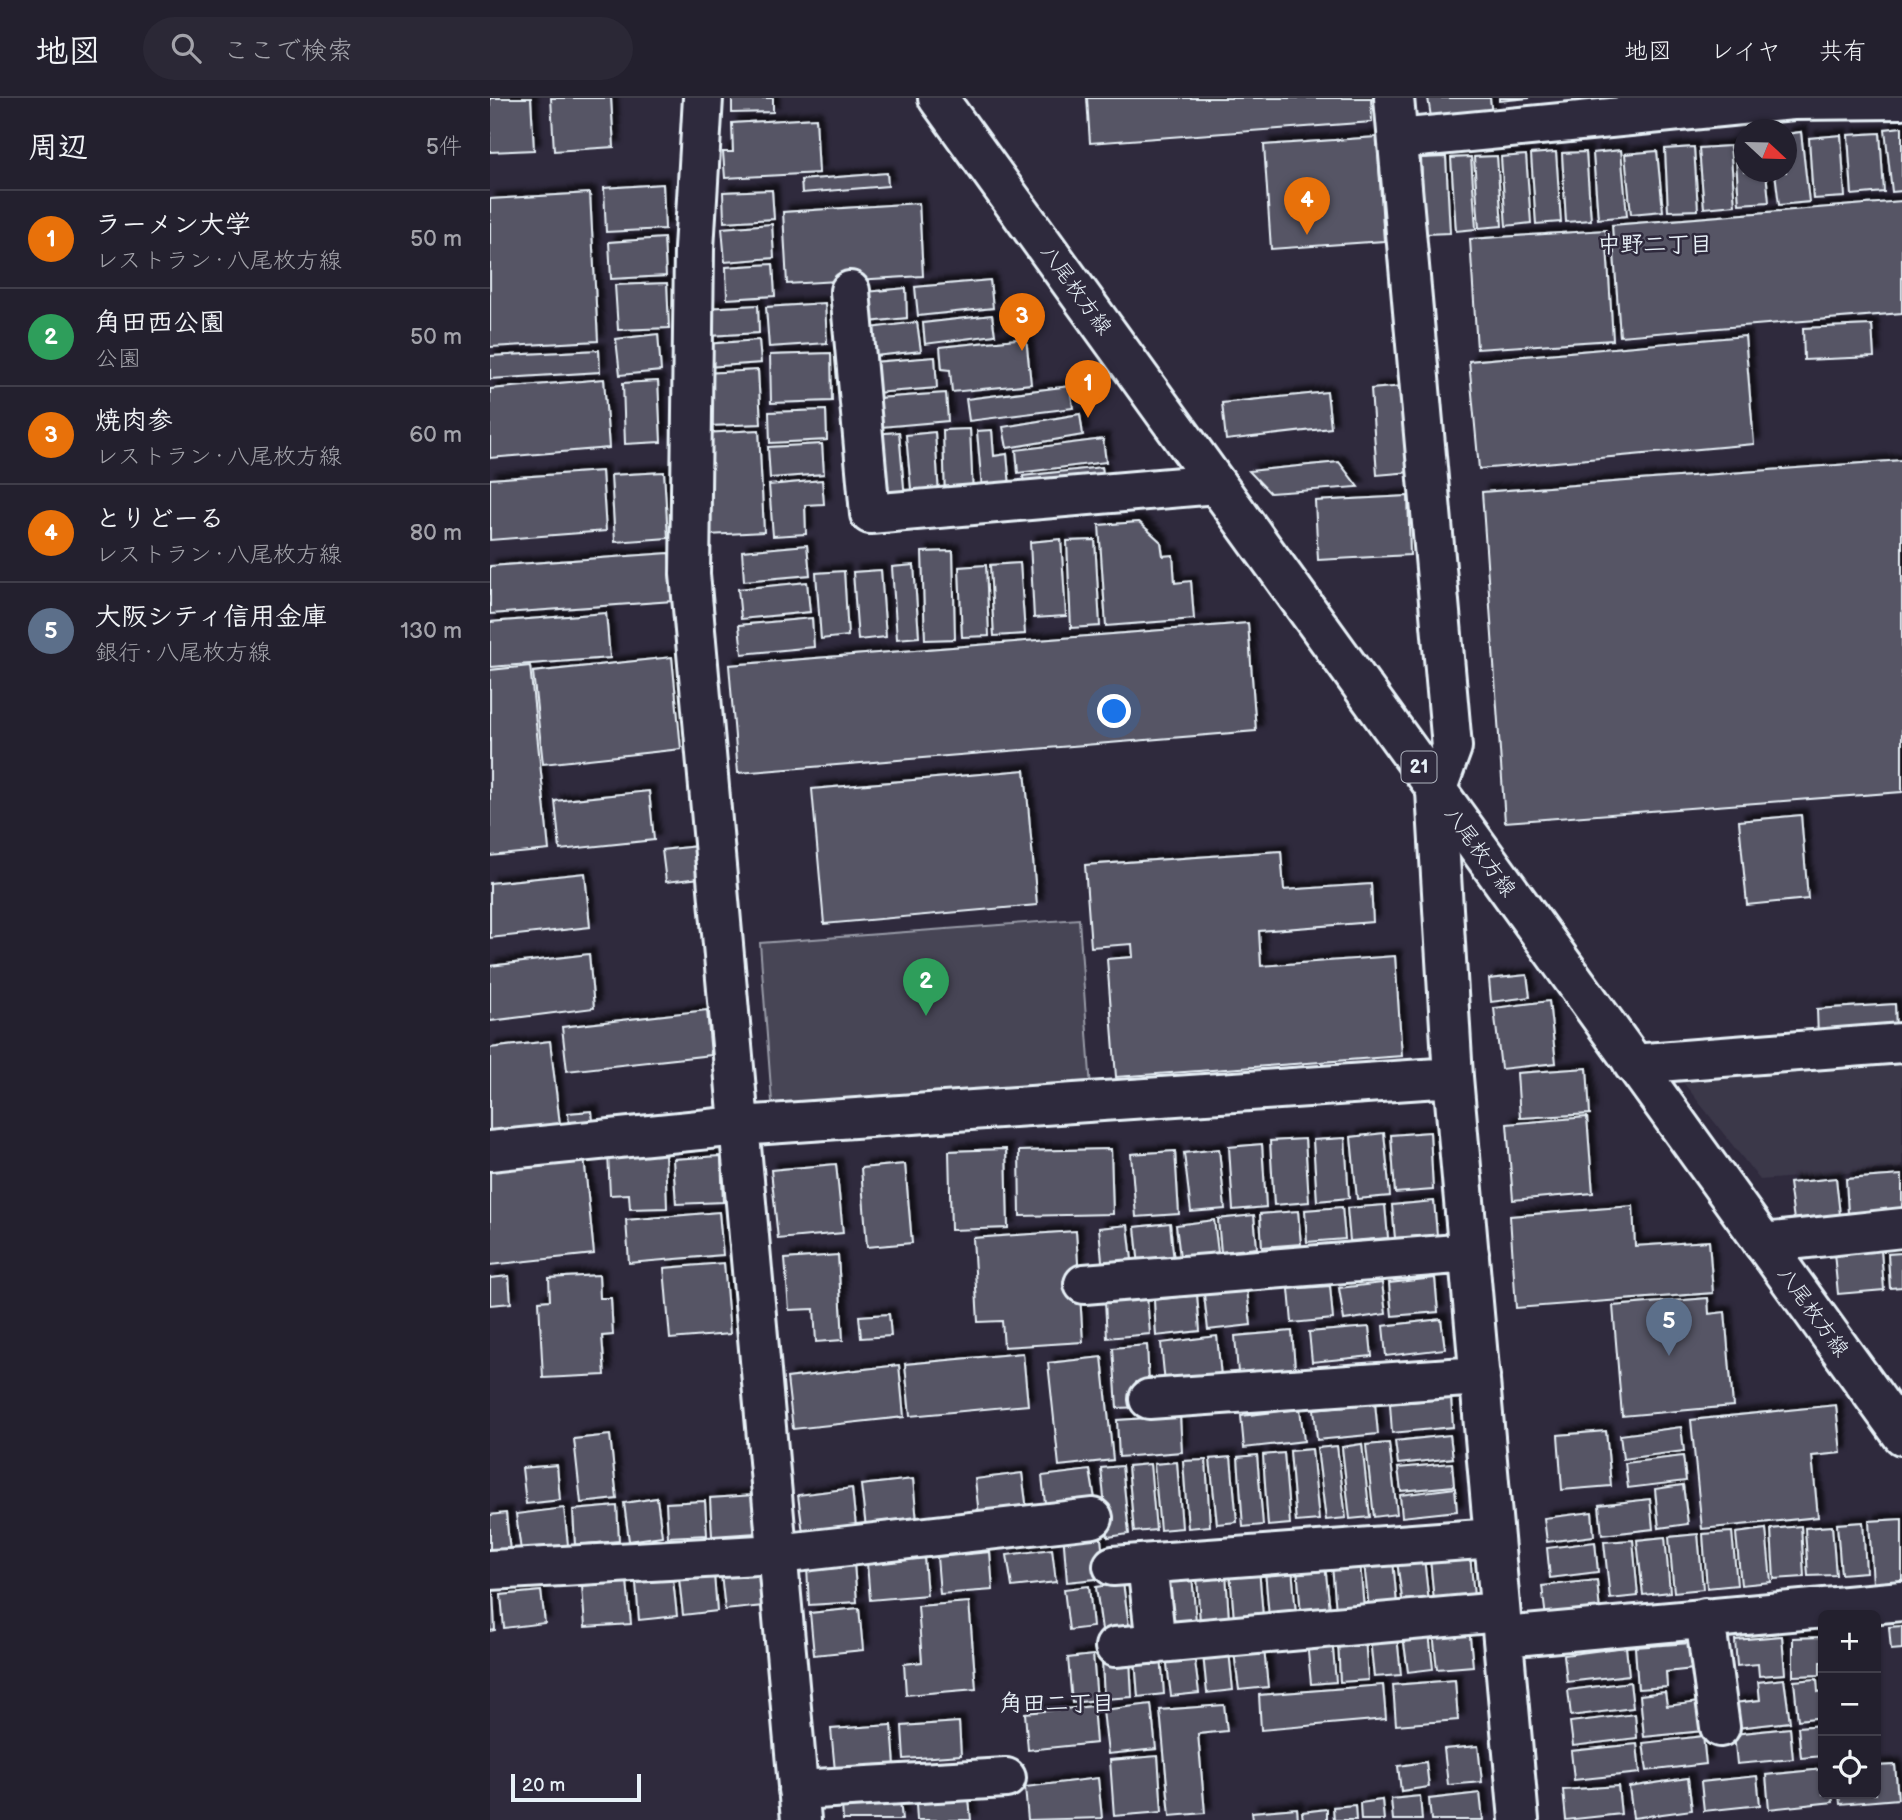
<!DOCTYPE html>
<html lang="ja">
<meta charset="utf-8">
<style>
body{margin:0;font-family:"Balsamiq Sans","Klee One",sans-serif;background:#2b2836;color:#f1f3f6}
.controls{position:absolute;right:21px;bottom:21px;display:grid;overflow:hidden;border-radius:10px;box-shadow:0 2px 5px #0004}
.controls button{width:63px;height:63px;display:grid;place-items:center;padding:0;border:0;border-bottom:2px solid #403e4a;background:#23202e;color:#f1f3f6;font:35px sans-serif}
.compass{position:absolute;left:1244px;top:21px;width:63px;height:63px;border-radius:50%;background:#23202e;box-shadow:0 2px 5px #0004;rotate:112deg}
.scale{position:absolute;left:21px;bottom:18px;width:130px;box-sizing:border-box;padding-left:7px;border:4px solid #e8f1f8;border-top:0;font-size:19px;line-height:24px;white-space:nowrap;color:#e8f1f8;-webkit-text-stroke:5px #2f2a3d;paint-order:stroke}
.you{position:absolute;left:625px;top:614px;width:24px;height:24px;margin:-18px;border:5px solid #fff;border-radius:50%;background:#1a73e8;box-shadow:0 0 0 10px #1a73e833}
.badge{display:grid;place-items:center;width:46px;height:46px;border-radius:50%;background:#ffd166;color:#fff;font-size:23px;font-weight:700}
.pin{position:absolute;translate:-50% -58px;filter:drop-shadow(0 2px 4px #0008)}
.pin::after{content:'';position:absolute;top:37px;width:24px;height:21px;background:inherit;clip-path:polygon(0 0,100% 0,50% 100%)}
.list{margin:0;padding:0;list-style:none}
h2{display:flex;justify-content:space-between;align-items:center;height:91px;margin:0;padding:0 28px;font-size:30px}
h2 small{font-size:23px;font-weight:400;color:#a3a3aa}
.list li{display:grid;grid-template-columns:46px 1fr auto;gap:21px;align-items:center;box-sizing:border-box;height:98px;padding:0 28px;border-top:2px solid #403e4a}
.list b{display:block;font-size:26px;white-space:nowrap}
.list p{margin:0;font-size:23px;white-space:nowrap;color:#a3a3aa}
.list em{font-size:23px;font-style:normal;color:#a3a3aa}
.icon{flex:none;width:38px;height:38px;fill:none;stroke:currentColor;stroke-width:2;stroke-linecap:round;stroke-linejoin:round}
.map{position:relative;flex:none;width:1412px;height:1722px;overflow:hidden}
header{display:flex;align-items:center;gap:42px;box-sizing:border-box;height:98px;padding:0 35px;background:#23202e;border-bottom:2px solid #403e4a}
header strong{font-size:33px}
nav{display:flex;gap:38px;margin-inline-start:auto;font-size:24px}
.search{width:490px;height:63px;background:#2b2836;display:flex;align-items:center;gap:18px;box-sizing:border-box;padding:0 24px;border-radius:38px;color:#a3a3aa;font-size:26px}
main{display:flex}
aside{flex:1;background:#23202e}
.map>svg:first-child{display:block}
.built{fill:#3b3749}
.green{fill:#464455;stroke:#979aa6;stroke-width:2}
.building{fill:#575565;stroke:#e8f1f8;stroke-width:2;filter:url(#shadow)}
.lines{fill:none;stroke-linecap:round;stroke-linejoin:round}
.minor-casing{stroke:#e8f1f8;stroke-width:44}
.major-casing{stroke:#e8f1f8;stroke-width:44}
.minor{stroke:#2f2a3d;stroke-width:38}
.major{stroke:#2f2a3d;stroke-width:38}
.labels{text-anchor:middle;dominant-baseline:central;stroke-width:5;stroke-linejoin:round;paint-order:stroke}
.shield{fill:#2f2a3d;stroke:#b0b5c0;stroke-width:2}
.shield-label{font-size:19px;font-weight:bold;fill:#e8f1f8}
.street-label{font-size:21px;fill:#e8f1f8;stroke:#2f2a3d}
.neighbourhood-label{font-size:23px;font-weight:bold;fill:#e8f1f8;stroke:#2f2a3d}
</style>
<header>
<strong>地図</strong>
<div class="search"><svg class="icon" aria-label="search" viewBox="0 0 24 24"><circle cx="10" cy="10" r="6"/><path d="M15 15l6 6"/></svg>ここで検索</div>
<nav><a>地図</a><a>レイヤ</a><a>共有</a></nav>
</header>
<main>
<aside>
<h2>周辺<small>5件</small></h2>
<ul class="list">
<li><span class="badge" style="background:#e8710a">1</span><div><b>ラーメン大学</b><p>レストラン · 八尾枚方線</p></div><em>50 m</em></li>
<li><span class="badge" style="background:#2e9e5b">2</span><div><b>角田西公園</b><p>公園</p></div><em>50 m</em></li>
<li><span class="badge" style="background:#e8710a">3</span><div><b>焼肉参</b><p>レストラン · 八尾枚方線</p></div><em>60 m</em></li>
<li><span class="badge" style="background:#e8710a">4</span><div><b>とりどーる</b><p>レストラン · 八尾枚方線</p></div><em>80 m</em></li>
<li><span class="badge" style="background:#5c6f8a">5</span><div><b>大阪シティ信用金庫</b><p>銀行 · 八尾枚方線</p></div><em>130 m</em></li>
</ul>
</aside>
<div class="map">
<svg width="1412" height="1722" viewBox="0 0 1412 1722">
<defs>
<filter id="shadow"><feDropShadow dx="6" dy="-6" stdDeviation="2" flood-color="#0009"/></filter>
</defs>
<rect width="100%" height="100%" fill="#2f2a3d"/>
<filter id="ink" filterUnits="userSpaceOnUse"><feTurbulence type="fractalNoise" baseFrequency=".0143" numOctaves="2"/><feDisplacementMap in="SourceGraphic" scale="14" xChannelSelector="R" yChannelSelector="G"/><feConvolveMatrix kernelMatrix="1 2 1 2 8 2 1 2 1" color-interpolation-filters="sRGB"/></filter>
<g filter="url(#ink)">
<path class="built" d="M1412 955V1070L1270 1082 1185 974Z"/>
<path class="green" d="M589 821 601 991 297 1014 282 1004 270 845Z"/>
<path class="building" d="M0 0H41L44 52 0 54Z
M61 0H121L124 49 64 53Z
M242 0H283V14L242 15Z
M597 0H881L882 24 600 45Z
M938 0H1000L1002 18 942 26Z
M1009 0H1040L1009 3Z
M1090 0H1123L1124 5 1091 8Z
M326 20 329 75 235 80 233 54H243L242 25Z
M1412 29V93L1402 94 1395 31Z
M1311 34 1319 104 1289 107 1285 74H1296V36Z
M1390 35 1394 94 1362 97 1358 37Z
M1351 37 1355 99 1323 101 1319 40Z
M887 39 894 143 781 151 774 47Z
M1254 46V74H1276L1279 104 1249 106 1245 47Z
M1240 48 1245 107 1214 110 1209 50Z
M1204 49 1208 112 1178 113 1175 51Z
M1131 52 1137 118 1108 121 1103 55Z
M1167 53 1173 113 1141 116 1135 56Z
M1066 54 1071 124 1046 126 1041 56Z
M1096 54 1101 122 1076 124 1072 55Z
M1036 57 1041 125 1016 128 1011 59Z
M1007 58 1012 128 989 130 984 59Z
M956 59 960 135 935 136 931 60Z
M981 59 986 131 966 133 961 60Z
M397 75 398 88 312 95 311 82Z
M173 86 175 131 116 134 114 90Z
M282 92 284 121 234 124 233 94Z
M100 95 108 243 0 249V101Z
M1412 103V215L1130 238 1122 127Z
M429 105 433 178 297 186 293 114Z
M282 126 284 160 235 164 232 130Z
M1116 132 1123 242 987 251 980 141Z
M174 140 176 178 121 181 119 144Z
M283 166 285 198 237 201 236 169Z
M500 182 503 210 428 218 425 189Z
M177 185 179 230 128 232 125 187Z
M416 190 417 220 369 225 366 195Z
M335 205 337 245 279 249 276 209Z
M268 207 269 235 218 238 216 210Z
M502 217 505 237 435 246 433 225Z
M427 224 431 253 375 259 372 231Z
M1382 227 1384 259 1314 262 1313 230Z
M168 236 171 273 130 277 126 241Z
M1255 238 1264 346 989 371 979 263Z
M536 240 541 286 462 294 460 272 452 271 450 249Z
M269 242 271 265 217 269 215 246Z
M109 252 110 274 0 281V258Z
M341 255 342 303 281 305 280 257Z
M445 259 447 290 385 295 383 264Z
M268 272 271 326 218 328 215 275Z
M114 281 119 350 0 360V291Z
M168 283 171 344 135 346 133 285Z
M580 288 583 310 479 323 476 301Z
M914 288 921 374 887 377 881 291Z
M837 294 841 330 736 342 732 305Z
M456 295 458 323 391 329 388 300Z
M336 312 337 342 280 345 279 314Z
M590 316 593 337 517 350 513 329Z
M480 331 483 398 455 399 453 332Z
M269 332 274 434 218 437 213 335Z
M502 332 504 358 517 356 520 389 492 391 487 333Z
M409 334 415 401 387 403 382 336Z
M445 334 449 398 422 401 416 337Z
M613 341 616 364 528 375 526 352Z
M332 346 334 376 280 380 278 349Z
M1412 362V694L1015 724 992 394Z
M849 364 868 389 780 395 759 373Z
M612 369 615 388 535 397 533 378Z
M112 373 116 433 0 442V381Z
M174 374 178 440 125 444 121 377Z
M332 382 334 406 315 407 316 436 283 438 279 387Z
M918 398 920 457 828 462 825 403Z
M649 424 671 444 673 458 683 457 685 485 701 483 704 521 616 528 609 427Z
M571 441 576 518 544 520 540 444Z
M605 442 610 528 581 530 577 443Z
M317 447 320 477 254 483 252 453Z
M463 453 465 541 435 542 432 454Z
M179 455 183 503 0 516V468Z
M530 465 535 536 504 538 500 467Z
M424 467 429 539 407 541 402 469Z
M496 467 499 538 472 539 469 469Z
M391 472 396 539 368 542 363 474Z
M354 473 358 538 331 541 326 475Z
M317 484 320 514 251 521 248 491Z
M116 515 120 560 0 569V524Z
M322 520 324 549 252 556 249 527Z
M758 525 766 633 248 675 239 567Z
M182 559 191 651 53 666 43 574Z
M40 568 59 752 0 758V572Z
M535 672 547 807 334 826 322 691Z
M159 693 164 742 70 752 65 703Z
M1311 717 1318 801 1257 807 1249 723Z
M207 748 210 780 176 784 172 752Z
M791 753 794 792 881 786 883 824 769 833 771 868 905 858 912 958 626 979 617 861 643 859 642 846 601 849 595 767Z
M95 775 100 829 0 840V785Z
M99 856 104 910 0 923V868Z
M1037 877 1040 899 1001 904 999 881Z
M1059 903 1066 965 1011 971 1004 910Z
M1405 906 1406 934 1328 939 1327 911Z
M217 912 221 957 77 973 72 929Z
M60 943 71 1035 0 1044V950Z
M1097 970 1100 1016 1030 1020 1027 975Z
M102 1013 104 1037 80 1039 78 1015Z
M1097 1019 1103 1095 1023 1102 1017 1026Z
M940 1034 943 1092 905 1095 901 1037Z
M894 1035 900 1098 867 1101 861 1039Z
M855 1040 859 1100 827 1103 823 1042Z
M815 1041 819 1104 784 1107 780 1043Z
M772 1046 776 1109 743 1112 739 1049Z
M516 1051 518 1130 461 1132 459 1053Z
M621 1051 623 1116 530 1118 529 1053Z
M729 1051 735 1111 701 1114 694 1055Z
M685 1053 689 1116 646 1119 641 1056Z
M175 1054 177 1110 140 1111 139 1096 120 1097 118 1056Z
M231 1058 233 1104 186 1106 183 1061Z
M94 1059 104 1156 0 1167V1068Z
M346 1066 353 1135 288 1141 281 1072Z
M415 1066 422 1145 377 1149 371 1070Z
M1412 1077V1111L1358 1115 1356 1081Z
M1346 1080 1350 1117 1304 1122 1299 1085Z
M944 1103 947 1137 905 1140 902 1107Z
M895 1107 898 1140 860 1143 857 1110Z
M1143 1108 1145 1148 1219 1143 1223 1195 1026 1210 1020 1118Z
M852 1109 855 1141 817 1144 815 1112Z
M808 1113 811 1146 772 1149 770 1116Z
M229 1114 233 1157 139 1165 136 1122Z
M764 1117 767 1150 731 1154 728 1121Z
M724 1122 728 1155 690 1159 686 1127Z
M680 1125 684 1164 649 1168 645 1129Z
M638 1127 643 1171 613 1174 609 1130Z
M586 1133 593 1244 514 1249 512 1223 488 1224 483 1140Z
M1391 1152 1394 1192 1348 1196 1344 1155Z
M1412 1155V1189L1400 1190 1398 1156Z
M348 1157 353 1242 326 1244 324 1211 299 1212 295 1161Z
M234 1165 240 1236 180 1241 174 1170Z
M109 1177 110 1200H121L123 1237 112 1238 115 1277 53 1280 49 1203 60 1202 59 1180Z
M19 1178 21 1205 0 1207V1180Z
M945 1180 948 1214 902 1218 899 1185Z
M892 1185 896 1216 854 1222 849 1190Z
M840 1188 843 1221 802 1225 799 1191Z
M757 1191 761 1227 718 1232 714 1196Z
M707 1197 710 1233 666 1238 664 1202Z
M657 1199 660 1236 617 1240 615 1203Z
M1218 1200 1219 1216 1235 1214 1243 1308 1132 1318 1123 1208Z
M399 1216 401 1238 371 1240 369 1218Z
M951 1221 955 1251 896 1258 893 1228Z
M879 1229 882 1258 822 1264 819 1234Z
M802 1233 805 1270 748 1275 745 1238Z
M727 1238 731 1279 675 1286 671 1245Z
M657 1247 659 1286 654 1309 627 1310 623 1250Z
M533 1255 538 1307 420 1318 415 1266Z
M612 1259 623 1362 569 1368 558 1265Z
M409 1267 414 1319 303 1331 297 1280Z
M961 1300 963 1329 902 1335 900 1306Z
M885 1305 888 1336 827 1342 824 1311Z
M1346 1307 1351 1355 1322 1358 1328 1419 1212 1431 1201 1322Z
M810 1311 814 1343 754 1350 751 1318Z
M690 1318 692 1354 629 1359 627 1322Z
M1191 1329 1194 1353 1133 1361 1130 1337Z
M1116 1333 1121 1388 1072 1392 1068 1337Z
M120 1337 127 1401 91 1405 84 1341Z
M960 1337 963 1360 908 1366 905 1343Z
M899 1345 907 1416 884 1419 876 1347Z
M872 1346 880 1419 860 1421 852 1349Z
M847 1348 856 1420 836 1422 827 1350Z
M822 1351 829 1422 806 1424 800 1353Z
M794 1355 800 1426 778 1428 773 1357Z
M767 1357 773 1427 753 1429 748 1359Z
M1193 1358 1196 1383 1138 1390 1135 1365Z
M741 1359 747 1424 727 1426 720 1361Z
M716 1362 720 1428 698 1430 693 1363Z
M687 1364 692 1430 670 1432 664 1366Z
M962 1365 964 1388 911 1393 908 1370Z
M660 1366 666 1432 644 1434 638 1368Z
M67 1367 70 1402 36 1406 32 1370Z
M632 1368 639 1436 618 1439 611 1370Z
M600 1372 606 1407 556 1414 552 1378Z
M532 1375 537 1412 489 1417 485 1381Z
M423 1381 427 1424 376 1430 371 1387Z
M1193 1387 1198 1426 1169 1430 1165 1391Z
M362 1390 366 1429 313 1435 308 1397Z
M965 1390 967 1413 912 1419 910 1397Z
M264 1397 267 1435 222 1438 220 1400Z
M167 1400 172 1438 139 1443 134 1405Z
M1160 1401 1163 1431 1112 1437 1109 1407Z
M215 1403 217 1437 178 1439 176 1405Z
M127 1408 129 1443 85 1447 83 1412Z
M74 1410 78 1447 31 1453 26 1416Z
M1102 1414 1104 1438 1057 1444 1054 1420Z
M16 1415 20 1454 0 1456V1417Z
M1412 1421V1484L1383 1486 1379 1423Z
M1373 1424 1376 1474 1351 1476 1347 1426Z
M1311 1428 1314 1479 1284 1481 1281 1431Z
M1342 1428 1346 1477 1318 1478 1315 1430Z
M610 1430 615 1480 577 1484 573 1434Z
M1276 1431 1281 1484 1251 1487 1246 1435Z
M1242 1434 1247 1487 1217 1490 1213 1436Z
M1208 1436 1213 1491 1184 1494 1179 1439Z
M1175 1439 1180 1494 1153 1497 1147 1442Z
M1143 1442 1148 1498 1120 1501 1114 1444Z
M1105 1444 1108 1474 1060 1480 1057 1450Z
M562 1451 566 1484 522 1489 517 1457Z
M500 1454 503 1492 450 1496 447 1459Z
M980 1457 984 1499 944 1503 940 1460Z
M434 1460 437 1497 380 1502 377 1465Z
M934 1460 939 1505 913 1508 907 1463Z
M903 1462 907 1507 879 1511 874 1464Z
M364 1465 367 1504 319 1507 317 1469Z
M870 1465 874 1511 846 1513 842 1467Z
M835 1467 840 1512 811 1516 807 1469Z
M802 1469 806 1517 779 1519 775 1472Z
M769 1470 773 1519 744 1521 740 1473Z
M269 1472 273 1508 235 1512 231 1476Z
M736 1475 739 1522 710 1524 707 1478Z
M224 1477 227 1513 193 1517 189 1480Z
M702 1477 706 1524 681 1525 677 1479Z
M183 1481 187 1518 149 1522 146 1485Z
M1107 1482 1110 1514 1056 1520 1052 1488Z
M137 1483 141 1526 95 1529 92 1488Z
M633 1485 639 1528 612 1532 606 1489Z
M599 1488 603 1529 579 1532 574 1491Z
M51 1493 55 1525 14 1530 11 1497Z
M0 1494H3L5 1532 0 1533Z
M479 1504 486 1591 416 1597 414 1566 432 1564 428 1508Z
M369 1510 373 1552 324 1557 320 1515Z
M1412 1528V1551L1401 1552 1399 1529Z
M979 1530 983 1568 947 1571 943 1534Z
M939 1535 943 1571 918 1574 913 1538Z
M907 1538 911 1577 884 1579 880 1540Z
M1292 1538 1295 1576 1269 1578 1268 1566 1247 1568 1245 1542Z
M875 1539 878 1582 850 1584 848 1541Z
M1333 1539V1564H1330V1577L1303 1578V1540Z
M842 1541 846 1584 821 1586 817 1543Z
M1201 1545 1203 1571 1176 1574 1177 1589 1148 1591 1145 1549Z
M1136 1549 1139 1577 1077 1584 1074 1557Z
M774 1551 778 1589 749 1592 744 1554Z
M739 1553 743 1592 717 1595 713 1556Z
M704 1555 709 1595 681 1598 676 1558Z
M603 1557 607 1602 582 1605 578 1560Z
M671 1558 674 1596 648 1599 645 1561Z
M640 1561 642 1599 614 1601 612 1562Z
M1294 1581 1300 1624 1247 1630 1244 1605 1270 1602 1268 1584Z
M1327 1581 1328 1594 1333 1593V1619L1308 1622 1304 1583Z
M965 1582 968 1622 906 1627 903 1587Z
M1140 1584 1143 1610 1081 1618 1078 1592Z
M893 1587 896 1621 771 1632 769 1597Z
M1175 1594 1177 1608 1209 1604 1213 1633 1154 1639 1150 1597Z
M661 1606 666 1651 618 1656 613 1612Z
M734 1607 737 1633 708 1636 715 1715 680 1718 670 1612Z
M603 1608 606 1645 538 1652 535 1615Z
M1145 1616 1147 1640 1083 1648 1080 1624Z
M469 1624 471 1657 414 1661 412 1628Z
M402 1627 405 1668 345 1673 341 1631Z
M1333 1627V1658L1311 1660 1308 1629Z
M1300 1630 1303 1661 1247 1666 1244 1636Z
M1213 1638 1216 1666 1157 1673 1153 1645Z
M1147 1646 1150 1675 1084 1682 1081 1653Z
M988 1648 992 1684 958 1687 954 1651Z
M668 1658 672 1714 624 1718 620 1662Z
M936 1664 939 1689 911 1693 908 1668Z
M1405 1667 1408 1701 1350 1706 1349 1696H1386V1668Z
M1333 1671V1696H1342L1343 1704 1279 1711 1276 1677Z
M1267 1678 1270 1707 1214 1713 1211 1684Z
M608 1680 612 1720 538 1722 535 1689Z
M1198 1680 1202 1712 1143 1720 1139 1689Z
M1128 1688 1131 1716 1076 1722 1073 1692Z
M990 1695 993 1722H941L939 1701Z
M930 1698 932 1722H903L901 1701Z
M479 1701 481 1722H427L426 1706Z
M410 1702 412 1722H353L352 1706Z
M892 1702 894 1722H871L870 1705Z
M865 1707 866 1722H844L843 1709Z
M807 1710 808 1722H763L762 1714Z
M837 1711V1722H813L812 1714Z"/>
<g class="lines">
<defs>
<path id="minor" d="M213 0 204 151 200 476 311 1722
M904 0 962 649 946 693 963 979 1029 1722
M908 41 1303 2 1412 1
M360 193 380 416 726 386
M1143 966 1412 945
M0 1053 249 1028 963 979
M1273 1145 1412 1130
M594 1186 979 1155
M659 1301 990 1278
M657 1466 666 1546
M623 1468 1004 1440
M0 1472 288 1456 603 1420
M1215 1520 1230 1629
M1013 1539 1412 1503
M625 1549 1010 1514
M308 1692 516 1680"/>
<path id="major" d="M448 0 1412 1337"/>
</defs>
<use href="#minor" class="minor-casing"/>
<use href="#major" class="major-casing"/>
<use href="#minor" class="minor"/>
<use href="#major" class="major"/>
</g>
</g>
<g class="labels">
<rect class="shield" x="911.5" y="653.5" width="35" height="31" rx="5"/>
<g class="shield-label">
<text x="929" y="669">21</text>
</g>
<g class="street-label">
<text transform="translate(586 192) rotate(54)">八尾枚方線</text>
<text transform="translate(990 754) rotate(54)">八尾枚方線</text>
<text transform="translate(1323 1214) rotate(54)">八尾枚方線</text>
</g>
<g class="neighbourhood-label">
<text x="1165" y="147">中野二丁目</text>
<text x="567" y="1606">角田二丁目</text>
</g>
</g>
</svg>
<div class="controls">
<button>+</button>
<button>−</button>
<button><svg class="icon" aria-label="locate" viewBox="0 0 24 24"><circle cx="12" cy="12" r="6"/><path d="M12 2v4M12 18v4M2 12h4M18 12h4"/></svg></button>
</div>
<svg class="compass" viewBox="-18 -18 36 36"><path d="M0-13l5 13h-10z" fill="#e53935"/><path d="M0 13l5-13h-10z" fill="#a3a3aa"/></svg>
<div class="scale">20 m</div>
<div class="you"></div>
<div class="pin badge" style="left:598px;top:320px;background:#e8710a">1</div>
<div class="pin badge" style="left:436px;top:918px;background:#2e9e5b">2</div>
<div class="pin badge" style="left:532px;top:253px;background:#e8710a">3</div>
<div class="pin badge" style="left:817px;top:137px;background:#e8710a">4</div>
<div class="pin badge" style="left:1179px;top:1258px;background:#5c6f8a">5</div>
</div>
</main>
